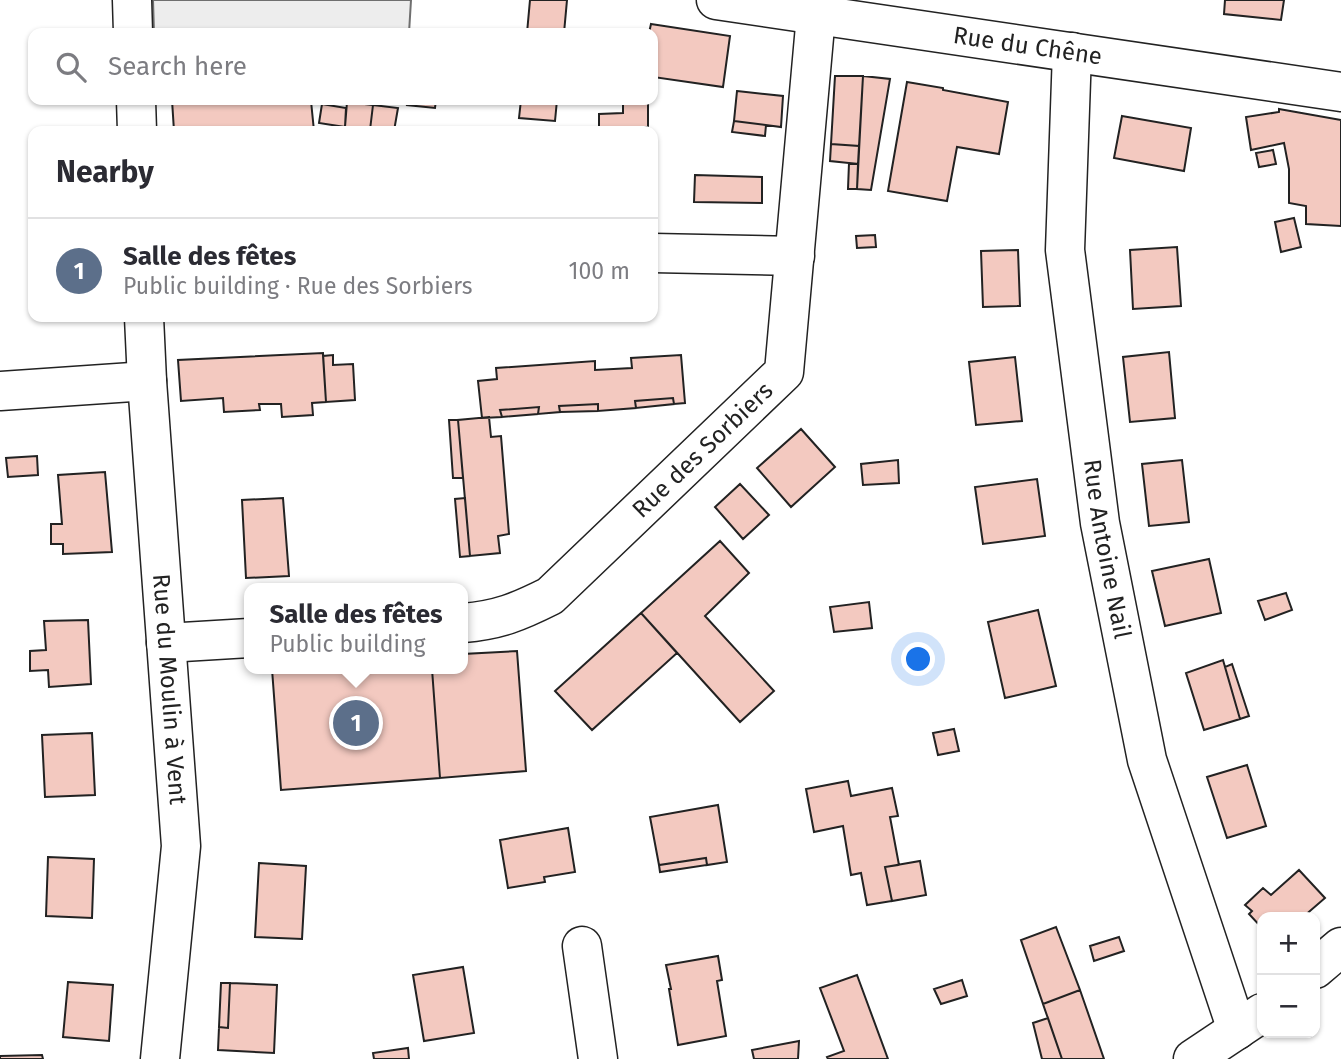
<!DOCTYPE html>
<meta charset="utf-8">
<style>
body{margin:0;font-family:"Fira Sans",sans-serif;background:#f7f7f7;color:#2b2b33}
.controls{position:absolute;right:21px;bottom:21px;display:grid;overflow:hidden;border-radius:14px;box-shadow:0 2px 5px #0004}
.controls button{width:63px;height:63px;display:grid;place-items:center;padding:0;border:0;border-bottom:2px solid #e1e1e2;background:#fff;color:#2b2b33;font:35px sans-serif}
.you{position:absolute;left:919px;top:660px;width:24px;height:24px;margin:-18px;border:5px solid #fff;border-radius:50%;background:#1a73e8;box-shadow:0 0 0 10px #1a73e833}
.badge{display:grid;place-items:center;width:46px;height:46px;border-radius:50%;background:#db2777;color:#fff;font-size:23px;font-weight:700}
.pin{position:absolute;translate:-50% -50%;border:4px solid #fff;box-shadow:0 2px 7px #0006}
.popup{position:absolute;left:244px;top:583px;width:224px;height:91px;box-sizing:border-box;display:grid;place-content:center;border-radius:14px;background:#fff;filter:drop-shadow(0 2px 5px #0005);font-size:23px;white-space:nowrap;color:#7c7c81}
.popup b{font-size:26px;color:#2b2b33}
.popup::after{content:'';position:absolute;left:50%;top:100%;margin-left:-14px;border:14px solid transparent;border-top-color:#fff}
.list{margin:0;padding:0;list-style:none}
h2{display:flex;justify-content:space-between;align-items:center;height:91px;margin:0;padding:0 28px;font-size:30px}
h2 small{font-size:23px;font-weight:400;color:#7c7c81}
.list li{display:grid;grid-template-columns:46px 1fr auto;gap:21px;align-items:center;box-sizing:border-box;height:105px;padding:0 28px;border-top:2px solid #e1e1e2}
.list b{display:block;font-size:26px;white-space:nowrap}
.list p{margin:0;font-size:23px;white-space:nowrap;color:#7c7c81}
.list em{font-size:23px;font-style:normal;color:#7c7c81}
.icon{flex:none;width:38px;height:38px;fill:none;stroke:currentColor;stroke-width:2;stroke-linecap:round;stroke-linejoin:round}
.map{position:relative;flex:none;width:1341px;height:1059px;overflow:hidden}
.search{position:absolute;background:#fff;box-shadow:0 2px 5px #0004;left:28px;top:28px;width:630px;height:77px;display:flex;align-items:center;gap:18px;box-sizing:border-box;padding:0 24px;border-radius:14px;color:#7c7c81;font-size:26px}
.panel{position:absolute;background:#fff;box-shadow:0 2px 5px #0004;left:28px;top:126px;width:630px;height:196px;border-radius:14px}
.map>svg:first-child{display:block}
.parking{fill:#ededed;stroke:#6f6f6f;stroke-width:2}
.building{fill:#f3c9c0;stroke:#222;stroke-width:2}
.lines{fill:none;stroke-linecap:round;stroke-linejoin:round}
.minor-casing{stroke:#222;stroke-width:41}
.minor{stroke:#fff;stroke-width:38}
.labels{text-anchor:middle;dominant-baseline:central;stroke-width:5;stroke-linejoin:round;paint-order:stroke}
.street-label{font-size:24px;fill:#222;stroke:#fff}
</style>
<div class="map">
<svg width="1341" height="1059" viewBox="0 0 1341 1059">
<rect width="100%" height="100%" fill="#fff"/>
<path class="parking" d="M153 0H411L409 33H154Z"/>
<path class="building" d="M530 0H567L564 33H527Z
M1225 0H1284L1281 20 1224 14Z
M651 24 730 36 723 87 653 77V33H649Z
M835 76H863L859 146 831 144Z
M863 76 890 79 871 190 857 189Z
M907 82 943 88V90L1008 102 999 154 957 147 947 201 888 191Z
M737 91 783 96 781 127 734 121Z
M172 100H286V102L311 101 314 131H174Z
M408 100H436L435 108 407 105Z
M521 100H557L555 121 519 118Z
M623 100H648V127H640V131H599V114L623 113Z
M347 102 373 105 370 130 345 127Z
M322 104 346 108 345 127 319 123Z
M373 105 398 108 394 131 370 130Z
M1279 109 1341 120V226L1306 224V206L1289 203V169L1284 143 1251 150 1246 117 1279 112Z
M1122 116 1191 128 1184 171 1114 158Z
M734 121 766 125 765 136 732 132Z
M831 144 859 146 858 164 830 161Z
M1273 150 1276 164 1259 167 1256 153Z
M849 163 858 164 857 189H848Z
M695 175 762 177V203L694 202Z
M1294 218 1301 247 1281 252 1275 222Z
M875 235 876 247 857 248 856 236Z
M1177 247 1181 306 1133 309 1130 250Z
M1018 250 1020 306 983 307 981 251Z
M1169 352 1175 418 1130 422 1123 357Z
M323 353 326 402 312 403 313 415 282 417 281 404H259L260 410 224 412 223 398 181 401 178 360Z
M333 355V365L353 364 355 400 326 402 323 356Z
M681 355 685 403 674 404 673 398 635 401 636 408 598 411V404L559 406 560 412 538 414 539 407 500 410 502 417 482 418 478 381 497 379 496 368 595 361V370L632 368 631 358Z
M1015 357 1022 421 976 425 969 362Z
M673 398 674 404 636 408 635 401Z
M598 404V411L560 412 559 406Z
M539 407 538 414 502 417 500 410Z
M489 417 491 437 501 436 509 534 498 536 500 553 470 556 458 420Z
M449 420H458L463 478H453Z
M801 429 835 467 791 507 757 468Z
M37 456 38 475 8 477 6 458Z
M898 460 899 483 863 485 861 464Z
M1182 460 1189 522 1149 526 1142 464Z
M105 472 112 552 63 554V544H51V524H62L58 475Z
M1037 479 1045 536 983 544 975 487Z
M740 484 769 515 743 539 715 507Z
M283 498 289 576 246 578 242 500Z
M465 498 470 556 460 557 455 499Z
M720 541 749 573 705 616 774 691 740 722 641 613Z
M1209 559 1221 613 1165 626 1152 571Z
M1286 593 1292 610 1265 620 1258 601Z
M869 602 872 628 834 632 830 607Z
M1038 610 1056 686 1005 698 988 622Z
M641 613 677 653 592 730 555 691Z
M88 620 91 684 49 687 48 670 30 671V651L46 650 44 621Z
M517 651 526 771 440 778 432 669H463V654Z
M1223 660 1240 719 1204 730 1186 673Z
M1232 664 1249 716 1240 719 1225 667Z
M272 669H432L440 778 281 790Z
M954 729 959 751 938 755 933 733Z
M92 733 95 795 45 797 42 735Z
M1247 765 1266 826 1227 838 1207 777Z
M848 781 851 796 892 788 898 816 890 817 899 865 885 867 892 901 867 905 861 873 851 875 843 826 814 832 806 789Z
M718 805 727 862 707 865 706 858 659 865 650 817Z
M568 828 575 872 544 877 545 882 508 888 500 840Z
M48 857 94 859 92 918 46 916Z
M706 858 707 865 660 872 659 865Z
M920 861 926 895 892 901 885 867Z
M259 863 306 866 302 939 255 937Z
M1299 870 1325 898 1303 917H1262V928L1249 914 1252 911 1245 905 1263 888 1271 895Z
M1056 927 1080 990 1043 1004 1021 940Z
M1119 937 1124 951 1094 961 1090 946Z
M718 956 722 980 717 981 726 1036 678 1045 669 989H671L666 965Z
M463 967 474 1033 424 1041 413 975Z
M857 975 888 1059H828L827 1057 844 1051 820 988Z
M962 980 967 996 941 1004 934 989Z
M68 982 113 985 109 1041 63 1037Z
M221 983H230L228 1028 219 1027Z
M230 983 277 985 274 1053 218 1050 219 1027 228 1028Z
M1080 990 1104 1059H1062L1043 1004Z
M1048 1018 1062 1059H1042L1033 1023Z
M799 1041 798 1059H754L752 1050Z
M408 1048 409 1059H374L373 1053Z
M42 1055 43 1059H0V1056Z"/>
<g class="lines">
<defs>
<g id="minor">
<path d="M132 0 133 33"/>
<path id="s1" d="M716 0 1341 92"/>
<path id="s2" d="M1072 52 1065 250 1100 523 1147 760 1237 1030"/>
<path d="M136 100 137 131"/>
<path d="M653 253 795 256"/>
<path id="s3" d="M144 317 147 381 181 846 160 1059"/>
<path d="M0 391 147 381"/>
<path id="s4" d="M463 623C499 620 518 612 550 596L784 372 816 15"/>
<path d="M166 643 249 638"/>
<path d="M582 946 598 1059"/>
<path d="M1315 969 1341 947"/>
<path d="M1193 1059 1262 1013"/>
</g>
</defs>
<use href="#minor" class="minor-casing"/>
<use href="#minor" class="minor"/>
</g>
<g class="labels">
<g class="street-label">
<text stroke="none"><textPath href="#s1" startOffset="315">Rue du Chêne</textPath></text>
<text stroke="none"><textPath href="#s4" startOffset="303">Rue des Sorbiers</textPath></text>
<text stroke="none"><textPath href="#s2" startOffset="500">Rue Antoine Nail</textPath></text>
<text stroke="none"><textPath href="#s3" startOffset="373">Rue du Moulin à Vent</textPath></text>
</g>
</g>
</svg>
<div class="controls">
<button>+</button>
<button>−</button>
</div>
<div class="you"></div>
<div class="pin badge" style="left:356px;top:723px;background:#5c6f8a">1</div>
<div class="popup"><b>Salle des fêtes</b>Public building</div>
<div class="search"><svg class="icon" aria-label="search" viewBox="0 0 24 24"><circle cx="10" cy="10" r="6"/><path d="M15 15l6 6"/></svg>Search here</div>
<section class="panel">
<h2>Nearby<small></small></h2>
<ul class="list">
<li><span class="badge" style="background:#5c6f8a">1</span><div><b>Salle des fêtes</b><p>Public building · Rue des Sorbiers</p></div><em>100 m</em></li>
</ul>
</section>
</div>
